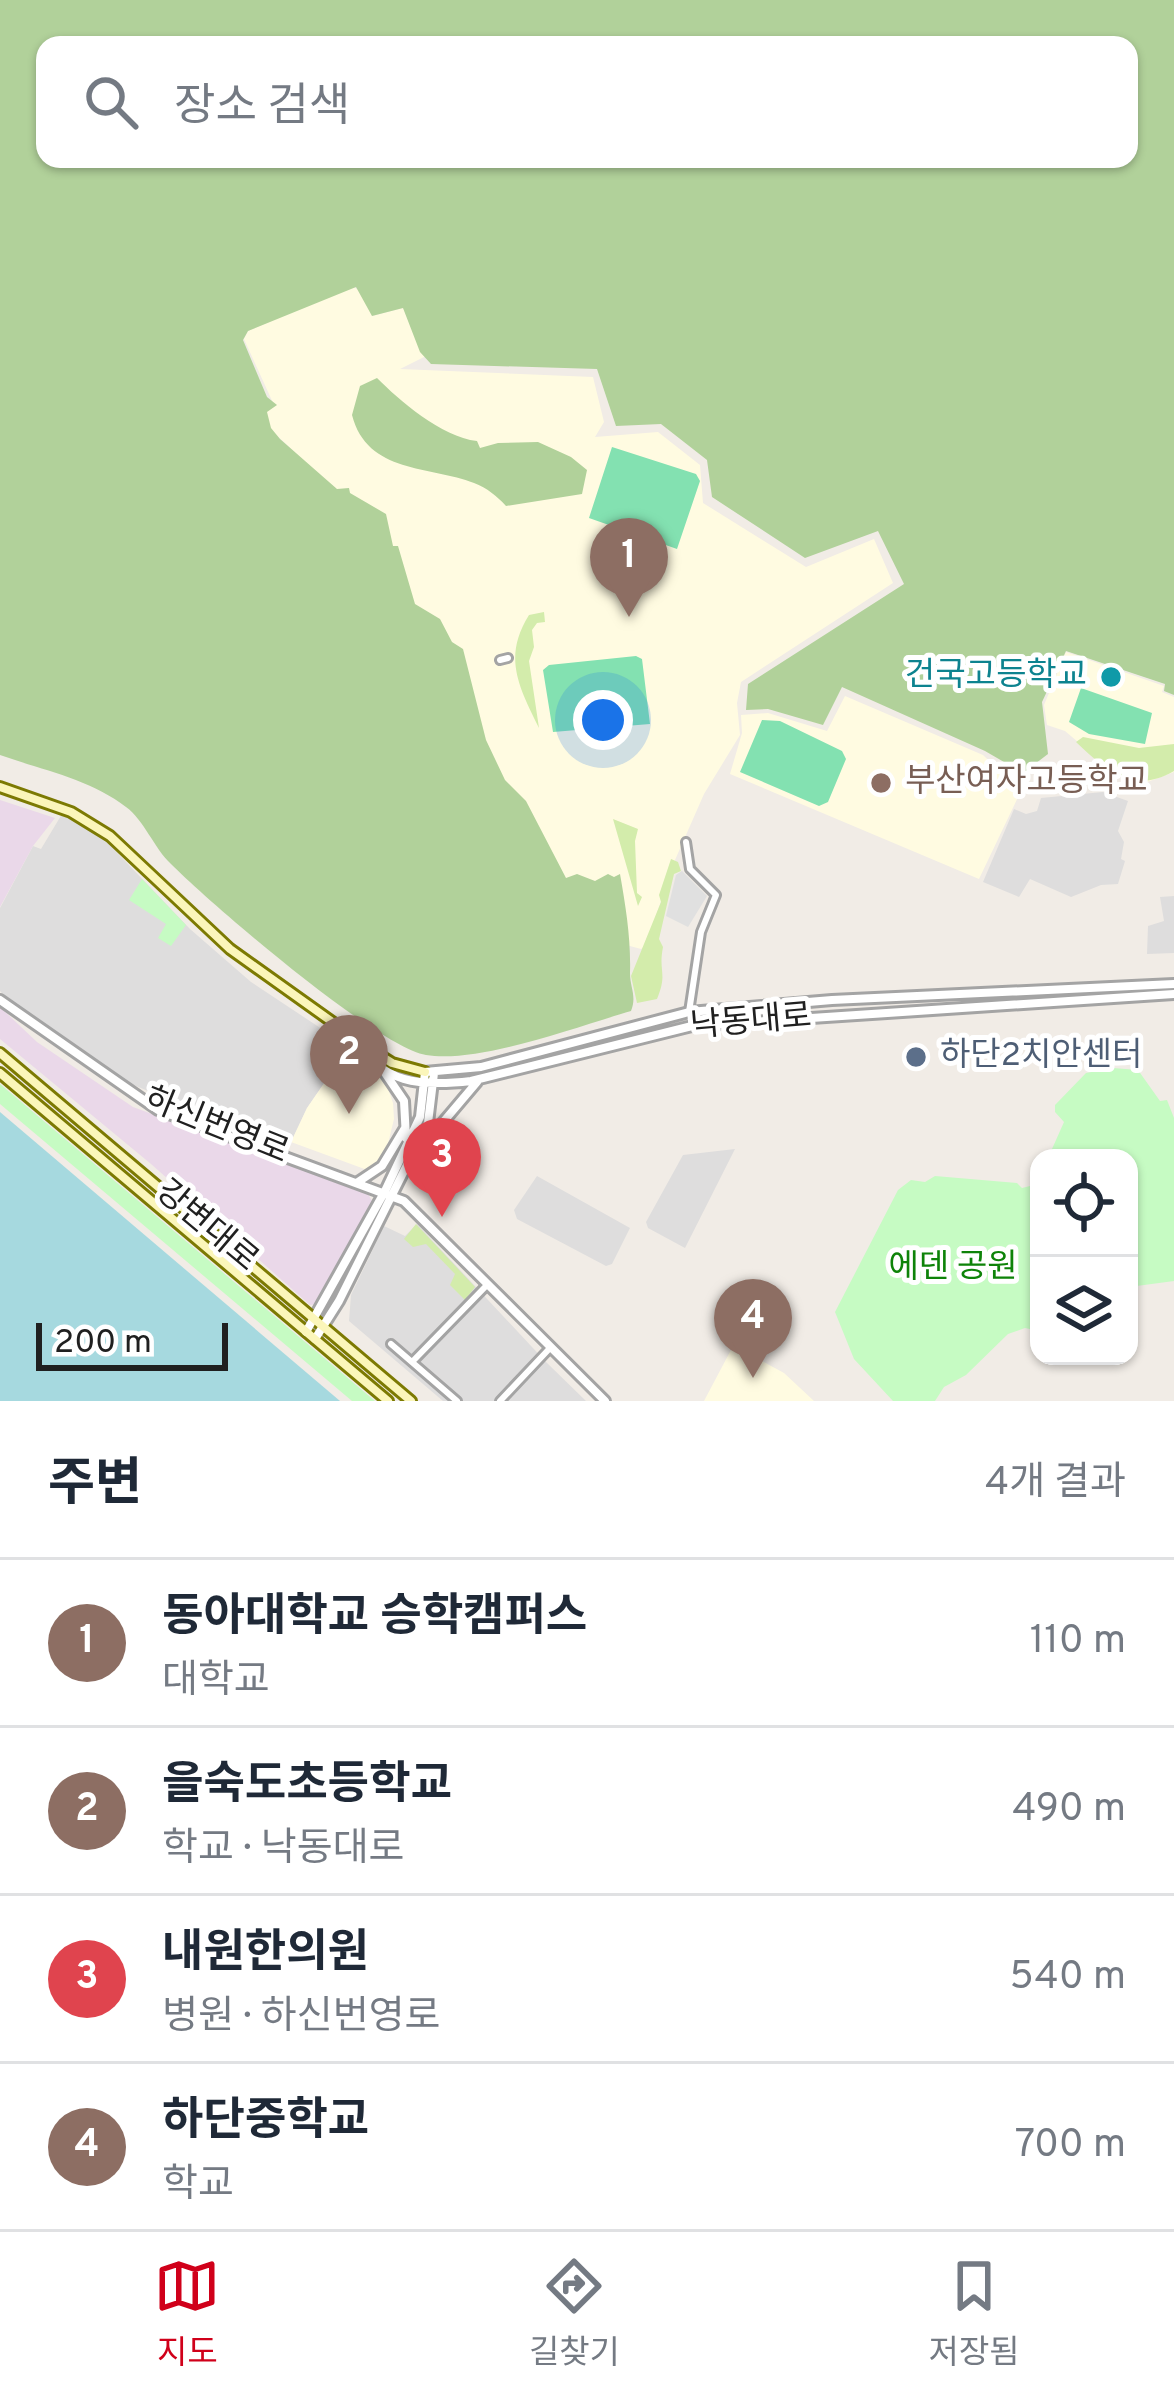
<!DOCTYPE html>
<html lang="ko">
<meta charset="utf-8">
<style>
body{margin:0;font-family:Overpass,"Noto Sans KR",sans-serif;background:#f6f6f7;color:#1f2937}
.controls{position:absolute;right:36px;bottom:36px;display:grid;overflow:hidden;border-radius:24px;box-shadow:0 3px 9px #0004}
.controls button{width:108px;height:108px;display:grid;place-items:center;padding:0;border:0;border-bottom:3px solid #e0e1e3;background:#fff;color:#1f2937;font:60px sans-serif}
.scale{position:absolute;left:36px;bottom:30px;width:192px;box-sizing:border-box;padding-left:12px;border:6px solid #202020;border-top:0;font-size:33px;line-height:42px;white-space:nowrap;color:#202020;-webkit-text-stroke:9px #fff;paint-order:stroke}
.you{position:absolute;left:603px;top:720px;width:42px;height:42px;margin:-30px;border:9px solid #fff;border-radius:50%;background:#1a73e8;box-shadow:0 0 0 18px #1a73e833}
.badge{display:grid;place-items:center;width:78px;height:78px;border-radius:50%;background:#d0001a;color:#fff;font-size:39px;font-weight:700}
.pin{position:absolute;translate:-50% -99px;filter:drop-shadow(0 3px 6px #0008)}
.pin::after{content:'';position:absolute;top:63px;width:42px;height:36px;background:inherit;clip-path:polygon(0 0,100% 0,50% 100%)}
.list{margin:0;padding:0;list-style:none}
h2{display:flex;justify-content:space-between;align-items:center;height:156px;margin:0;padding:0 48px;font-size:51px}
h2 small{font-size:39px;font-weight:400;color:#747a83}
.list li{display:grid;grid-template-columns:78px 1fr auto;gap:36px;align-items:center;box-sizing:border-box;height:168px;padding:0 48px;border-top:3px solid #e0e1e3}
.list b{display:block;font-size:45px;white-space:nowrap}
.list p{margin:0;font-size:39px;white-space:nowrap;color:#747a83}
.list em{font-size:39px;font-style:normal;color:#747a83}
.icon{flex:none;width:66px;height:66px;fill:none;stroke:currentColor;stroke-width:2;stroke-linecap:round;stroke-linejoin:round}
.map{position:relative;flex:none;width:1174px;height:1401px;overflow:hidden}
.search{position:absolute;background:#fff;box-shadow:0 3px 9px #0004;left:36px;right:36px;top:36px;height:132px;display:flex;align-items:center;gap:30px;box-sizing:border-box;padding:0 42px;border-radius:24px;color:#747a83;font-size:45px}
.sheet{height:828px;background:#fff}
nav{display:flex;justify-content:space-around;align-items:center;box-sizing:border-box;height:168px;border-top:3px solid #e0e1e3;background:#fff;font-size:33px;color:#747a83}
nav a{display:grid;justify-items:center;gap:6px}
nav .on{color:#d0001a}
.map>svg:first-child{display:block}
.residential{fill:#dedddd}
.industrial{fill:#ead8e9}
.education{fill:#fffbe1}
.grass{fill:#d3ecab}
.forest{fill:#b1d19a;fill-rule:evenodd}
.park{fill:#c6fbc3}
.pitch{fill:#83e1b1}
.parking{fill:#e0e0e0}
.water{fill:#a6d9df}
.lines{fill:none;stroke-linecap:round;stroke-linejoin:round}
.minor-casing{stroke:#a4a4a4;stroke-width:12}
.tertiary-casing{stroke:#a4a4a4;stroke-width:14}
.secondary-casing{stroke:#7c7a02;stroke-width:14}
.minor{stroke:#fff;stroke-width:6}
.tertiary{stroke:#fff;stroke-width:8}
.secondary{stroke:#fbf6ba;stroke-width:8}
.culture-dot{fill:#0f9aa8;stroke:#fff;stroke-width:4.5}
.education-dot{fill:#8d6e63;stroke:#fff;stroke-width:4.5}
.service-dot{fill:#5c6f8a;stroke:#fff;stroke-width:4.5}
.labels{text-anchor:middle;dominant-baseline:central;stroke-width:10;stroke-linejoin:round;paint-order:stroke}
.culture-label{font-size:33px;fill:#0d838f;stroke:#fff;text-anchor:end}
.education-label{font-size:33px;fill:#785e54;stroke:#fff;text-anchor:start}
.street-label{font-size:33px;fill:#202020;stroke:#fff}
.service-label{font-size:33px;fill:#4e5e75;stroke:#fff;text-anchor:start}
.park-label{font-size:33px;fill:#0e8309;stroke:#fff}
</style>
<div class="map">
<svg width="1174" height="1401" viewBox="0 0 1174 1401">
<rect width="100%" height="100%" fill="#f1ece6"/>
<path class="residential" d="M1103 792 1128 801 1118 831 1124 842 1121 859 1125 861 1118 884 1101 885 1071 897 1030 879 1019 897 983 882 1014 809 1026 814 1037 811 1041 798Z
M62 814 105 840 190 929 251 982 349 1047 307 1108 291 1142 222 1122 117 1078 13 1005 0 991V908L33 846 41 849Z
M1174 896V953L1147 954 1148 926 1164 921 1160 897Z
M735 1149 685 1248 648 1228 646 1222 683 1155Z
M537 1176 630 1228 612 1264 606 1266 517 1219 514 1210Z
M417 1224 546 1362 586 1401H443L349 1321 351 1295 384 1226 405 1236Z"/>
<path class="industrial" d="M0 800 55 818 33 846 0 907Z
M0 1007 37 1042 133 1107 368 1194 372 1201 329 1290 317 1304 310 1305 151 1164 0 1039Z"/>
<path class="education" d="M351 286 361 291 372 316 403 308 413 330H417L426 356 400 369 593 377 604 422 595 437 658 432 700 465 703 503 806 567 874 539 893 583 741 682 737 703 740 735 704 794 675 860 646 945 641 949 596 937 335 490 269 428 264 411 274 405 244 339 248 331Z
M1066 652 1164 686 1162 692 1174 697V772L1142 784 1118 776 1065 731 1047 725 1044 705Z
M845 696 983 755 1021 791 979 879 730 774 742 733 741 715 768 713 827 731Z
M349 1047 385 1080 393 1103 394 1119 385 1156 370 1171 291 1142 307 1108Z
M736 1347 784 1373 814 1401H704L732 1348Z"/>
<path class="grass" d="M544 612 545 622 537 623 532 630 534 647 529 661 539 728C518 685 503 657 529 615Z
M1083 737 1139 748 1174 744V771C1132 795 1107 771 1076 742Z
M613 819 638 829 635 841 637 893 642 897 638 906Z
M671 859 678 862 681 871 674 874 659 939 663 947C658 973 668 972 657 999L637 1003 631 976 661 902 659 895Z
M416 1224 475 1287 465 1300 450 1285 455 1274 426 1244 413 1247 404 1239Z"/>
<path class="forest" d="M0 0H1174V695L1164 691 1165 684 1066 651 1042 702 1048 754 1023 773 985 751 842 687 823 725 768 709 746 710 748 684 904 584 878 531 805 558 712 497 707 460 661 424 616 426 597 369 431 364 420 352 403 308 372 316 356 287 248 331 243 340 267 397 277 405 267 412 271 428 280 439 337 489 349 488 350 493 386 514 393 546H398L415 604 440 619 452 642 463 649 486 740 505 780 526 801 566 878 577 874 595 881 608 874 614 877 620 874C626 908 631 939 630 973 630 988 637 996 631 1011 579 1026 478 1064 426 1055 376 1046 212 905 171 864 154 848 144 820 126 807 90 779 42 770 0 755ZM1129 45V159H45V45Z
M377 378C399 400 441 437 477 441L480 448 498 443 538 442 571 457 587 470 582 494 506 506C497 496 487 488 474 483 431 466 367 474 352 415L360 386Z"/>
<path class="park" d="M142 879 186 925 171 946 158 938 166 924 129 900Z
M1113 1068 1138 1070 1160 1101 1167 1100 1174 1118V1281L1129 1287V1158H1048L1064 1122 1055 1112V1105L1086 1073Z
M0 1084 375 1401H352L0 1104Z
M935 1176 1017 1183 1022 1188 1034 1185 1039 1178V1331L1025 1328 1008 1334 966 1375 944 1387 935 1401H893L854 1359 835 1312 898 1190 911 1180 925 1182Z"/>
<path class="pitch" d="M612 447 696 474 700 481 677 549 589 518Z
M636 656 642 659 650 724 553 732 543 670 549 665Z
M1081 688 1152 713 1145 744 1089 734 1069 722Z
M762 720 780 721 842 751 846 759 828 802 819 806 740 772Z"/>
<path class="parking" d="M682 871 707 896 688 927 666 916 676 875Z"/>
<path class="water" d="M0 1112 340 1401H0Z"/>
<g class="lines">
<defs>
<path id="minor" d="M500 660 508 658
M686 842 690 869 716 895 701 932 689 1012
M391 1344 457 1401
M412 1362 487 1285
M500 1401 550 1348"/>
<path id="tertiary" d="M0 1000 158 1110 404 1201 605 1401
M353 1037C382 1084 420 1087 471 1081L692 1026 1174 994
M383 1070 404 1101 406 1138
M417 1153 477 1082
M358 1182 382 1166 405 1128
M306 1332 385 1191 420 1117 425 1072 481 1067 689 1012 832 1000 1174 984
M315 1339 339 1301 428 1123 434 1073"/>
<path id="secondary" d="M0 787 71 812 110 836 230 949 373 1051 392 1063 425 1072
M0 1053 411 1401
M0 1073 388 1401"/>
</defs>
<use href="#minor" class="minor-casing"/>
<use href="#tertiary" class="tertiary-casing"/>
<use href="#secondary" class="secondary-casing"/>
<use href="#minor" class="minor"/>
<use href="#tertiary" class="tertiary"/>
<use href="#secondary" class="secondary"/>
</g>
<circle class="culture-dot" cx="1111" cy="677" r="12"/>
<circle class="education-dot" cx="881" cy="783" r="12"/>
<circle class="service-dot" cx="916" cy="1057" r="12"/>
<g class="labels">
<g class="culture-label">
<text x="1087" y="677">건국고등학교</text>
</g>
<g class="education-label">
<text x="905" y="783">부산여자고등학교</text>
</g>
<g class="street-label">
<text transform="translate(751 1023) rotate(-5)">낙동대로</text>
<text transform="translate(216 1127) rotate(22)">하신번영로</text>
<text transform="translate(206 1227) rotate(40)">강변대로</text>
</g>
<g class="service-label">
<text x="940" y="1057">하단2치안센터</text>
</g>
<g class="park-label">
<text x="953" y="1269">에덴 공원</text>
</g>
</g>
</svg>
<div class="controls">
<button><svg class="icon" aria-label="locate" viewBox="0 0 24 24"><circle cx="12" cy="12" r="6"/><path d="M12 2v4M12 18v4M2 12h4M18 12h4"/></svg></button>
<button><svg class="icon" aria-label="layers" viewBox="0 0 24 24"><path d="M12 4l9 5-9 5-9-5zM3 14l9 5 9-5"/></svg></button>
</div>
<div class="scale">200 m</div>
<div class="you"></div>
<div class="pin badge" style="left:629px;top:617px;background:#8d6e63">1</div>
<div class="pin badge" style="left:349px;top:1114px;background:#8d6e63">2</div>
<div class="pin badge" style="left:442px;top:1217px;background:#e0444e">3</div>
<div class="pin badge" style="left:753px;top:1378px;background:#8d6e63">4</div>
<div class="search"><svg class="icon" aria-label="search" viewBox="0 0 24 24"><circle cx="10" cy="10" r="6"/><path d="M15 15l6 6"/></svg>장소 검색</div>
</div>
<section class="sheet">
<h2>주변<small>4개 결과</small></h2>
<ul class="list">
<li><span class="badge" style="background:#8d6e63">1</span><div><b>동아대학교 승학캠퍼스</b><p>대학교</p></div><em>110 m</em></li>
<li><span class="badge" style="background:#8d6e63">2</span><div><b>을숙도초등학교</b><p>학교 · 낙동대로</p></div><em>490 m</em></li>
<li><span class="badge" style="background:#e0444e">3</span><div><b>내원한의원</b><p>병원 · 하신번영로</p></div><em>540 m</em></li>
<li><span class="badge" style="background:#8d6e63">4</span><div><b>하단중학교</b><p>학교</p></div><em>700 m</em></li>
</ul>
</section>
<nav>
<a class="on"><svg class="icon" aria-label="map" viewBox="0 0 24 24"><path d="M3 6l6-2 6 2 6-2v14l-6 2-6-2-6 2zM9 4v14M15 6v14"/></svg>지도</a>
<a><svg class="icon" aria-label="directions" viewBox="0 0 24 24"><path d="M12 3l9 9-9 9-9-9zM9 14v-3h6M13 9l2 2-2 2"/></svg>길찾기</a>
<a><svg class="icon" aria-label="saved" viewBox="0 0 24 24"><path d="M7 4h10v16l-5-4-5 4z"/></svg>저장됨</a>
</nav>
